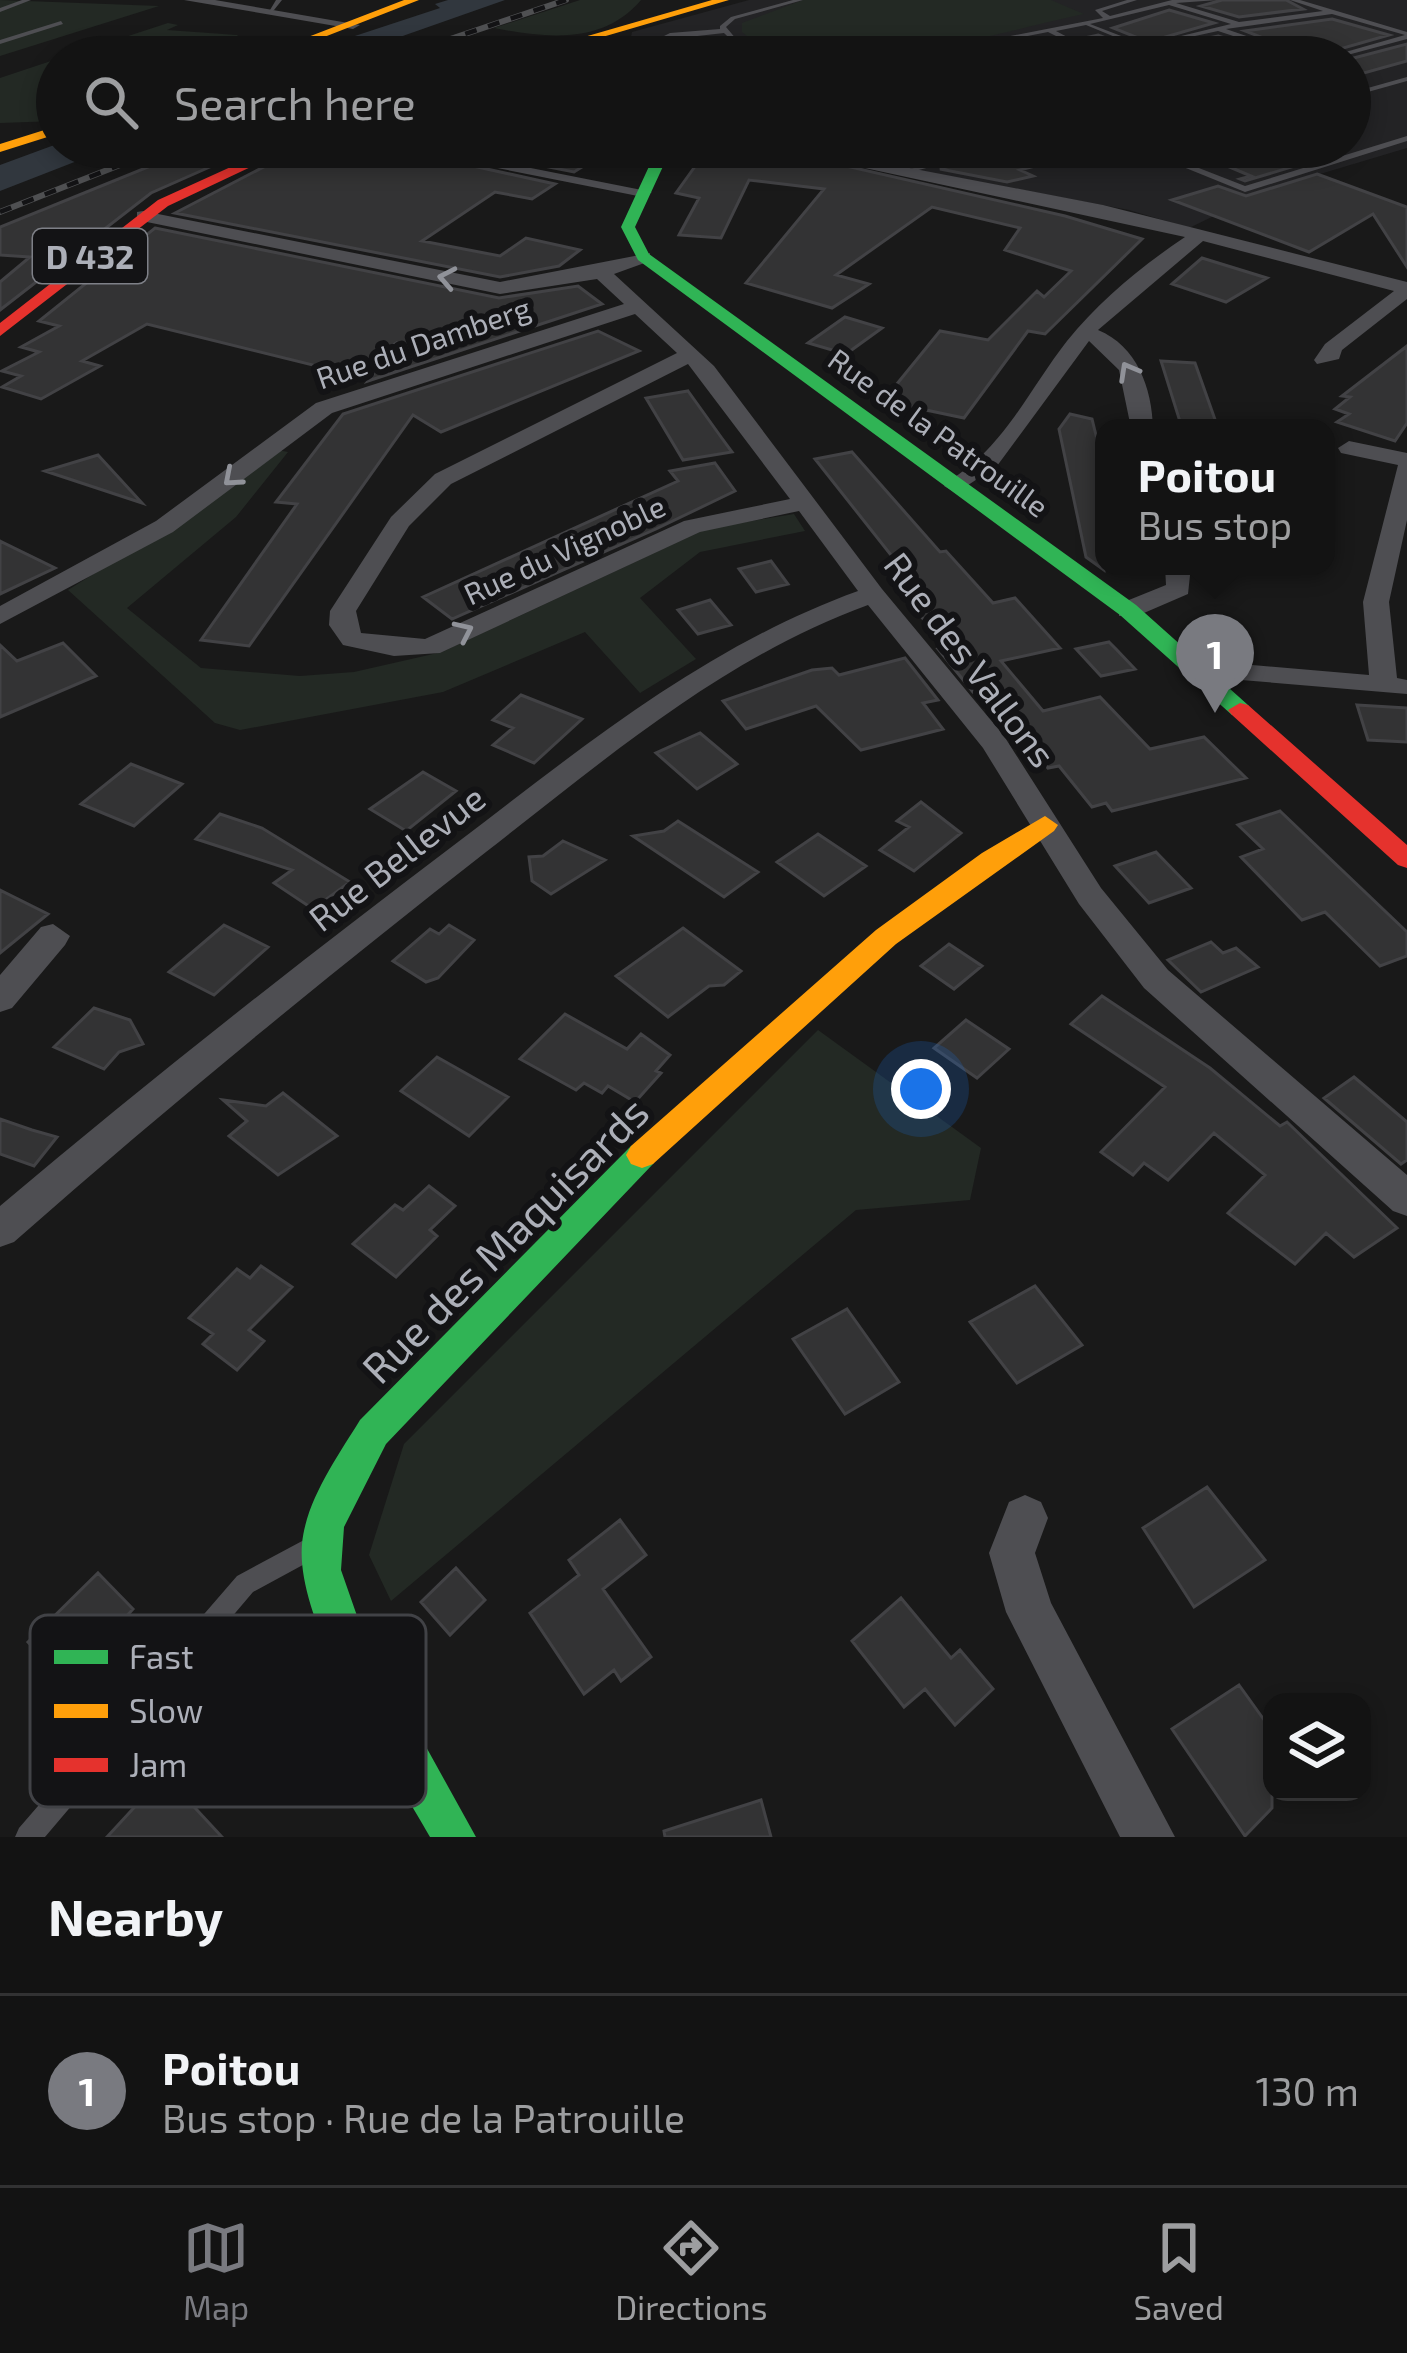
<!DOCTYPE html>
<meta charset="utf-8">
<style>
body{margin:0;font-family:"Exo 2",sans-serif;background:#1c1c1c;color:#f1f3f6}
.controls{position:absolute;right:36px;bottom:36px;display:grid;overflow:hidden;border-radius:24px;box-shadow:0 6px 18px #0003}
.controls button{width:108px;height:108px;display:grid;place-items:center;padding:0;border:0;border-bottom:3px solid #323233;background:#131313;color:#f1f3f6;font:60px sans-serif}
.you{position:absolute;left:921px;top:1089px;width:42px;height:42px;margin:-30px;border:9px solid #fff;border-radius:50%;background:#1a73e8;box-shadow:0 0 0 18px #1a73e833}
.badge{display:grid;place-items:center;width:78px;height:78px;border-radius:50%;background:#797a80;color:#fff;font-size:39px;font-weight:700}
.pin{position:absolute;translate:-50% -99px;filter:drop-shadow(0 3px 6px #0008)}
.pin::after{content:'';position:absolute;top:63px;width:42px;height:36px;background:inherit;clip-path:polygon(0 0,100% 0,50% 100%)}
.popup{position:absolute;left:1095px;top:419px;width:240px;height:156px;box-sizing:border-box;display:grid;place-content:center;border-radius:24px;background:#131313;filter:drop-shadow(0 3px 9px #0005);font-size:39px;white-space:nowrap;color:#9d9ea0}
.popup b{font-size:45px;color:#f1f3f6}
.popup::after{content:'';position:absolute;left:50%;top:100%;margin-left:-24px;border:24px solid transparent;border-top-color:#131313}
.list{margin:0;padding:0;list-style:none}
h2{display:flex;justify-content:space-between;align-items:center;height:156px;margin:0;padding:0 48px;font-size:51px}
h2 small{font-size:39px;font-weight:400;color:#9d9ea0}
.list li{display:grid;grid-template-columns:78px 1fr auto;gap:36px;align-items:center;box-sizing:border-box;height:192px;padding:0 48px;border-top:3px solid #323233}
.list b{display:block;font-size:45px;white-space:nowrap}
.list p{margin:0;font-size:39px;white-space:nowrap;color:#9d9ea0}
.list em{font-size:39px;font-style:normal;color:#9d9ea0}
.icon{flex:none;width:66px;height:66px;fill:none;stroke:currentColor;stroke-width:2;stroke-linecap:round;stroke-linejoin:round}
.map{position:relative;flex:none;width:1407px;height:1837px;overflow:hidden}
.search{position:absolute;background:#131313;box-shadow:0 6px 18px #0003;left:36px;right:36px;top:36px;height:132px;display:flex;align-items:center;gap:30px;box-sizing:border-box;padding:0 42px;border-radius:66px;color:#9d9ea0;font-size:45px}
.sheet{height:348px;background:#131313}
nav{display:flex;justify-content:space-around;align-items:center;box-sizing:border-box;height:168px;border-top:3px solid #323233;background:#131313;font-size:33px;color:#9d9ea0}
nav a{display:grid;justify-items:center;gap:6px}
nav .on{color:#797a80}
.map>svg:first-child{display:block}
.built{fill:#232325}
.green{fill:#232924}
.water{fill:#31373e}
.building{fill:#333334;stroke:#424245;stroke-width:3}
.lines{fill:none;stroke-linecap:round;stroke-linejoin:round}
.lane{fill:#4e4e52;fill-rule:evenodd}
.street{fill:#4e4e52;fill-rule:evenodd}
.fast{fill:#30b455;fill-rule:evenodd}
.slow{fill:#ff9f0a;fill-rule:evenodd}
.jam{fill:#e5322d;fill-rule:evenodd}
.rail-casing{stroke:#4f5052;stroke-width:6}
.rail{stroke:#131315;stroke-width:4.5;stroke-dasharray:12;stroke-linecap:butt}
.oneway{stroke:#909299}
.labels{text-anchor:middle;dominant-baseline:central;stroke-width:12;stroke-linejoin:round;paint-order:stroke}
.far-street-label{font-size:30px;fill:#acafb8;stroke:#131315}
.shield{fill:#131315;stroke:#7e8087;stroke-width:3}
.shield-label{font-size:33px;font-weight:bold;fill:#acafb8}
.street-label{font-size:36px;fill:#acafb8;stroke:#131315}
.near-street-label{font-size:42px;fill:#acafb8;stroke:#131315}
.key{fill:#131315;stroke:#414246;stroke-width:3}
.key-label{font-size:33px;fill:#acafb8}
</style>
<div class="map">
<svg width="1407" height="1837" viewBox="0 0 1407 1837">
<rect width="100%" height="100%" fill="#191919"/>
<path class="built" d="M749 0H1407V148L1270 189 1189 228 1129 210 794 147H1350V57H627L632 32Z"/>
<path class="green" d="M0 0 159 6 0 56Z
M580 0H641C603 45 546 38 494 28Z
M803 0H1051L1084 14C1001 31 812 92 742 32V23Z
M168 23 178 25 167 30 237 35 251 50 245 57H64Z
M57 59V121L0 123V78Z
M273 449 288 452 236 517 127 608 201 668 300 676 354 672 442 652 708 528 794 514 805 531 700 552 640 598 696 659 640 693 585 632 443 692 240 730 215 723 68 590 221 494Z
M818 1030 981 1148 970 1200 856 1210 391 1601 369 1555 404 1444Z"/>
<path class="water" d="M448 0H505L343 57H291L440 8 435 4Z
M57 144 113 147 0 191V165Z"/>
<path class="building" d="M1222 0H1286L1303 9 1239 17 1201 6Z
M1169 10 1214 23 1148 42 1113 28Z
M1332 19 1389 35 1312 57 1245 31Z
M1098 35 1126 46 1111 57H1053L1052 45 1060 43 1087 55 1092 47 1080 39Z
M1218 36 1283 57H1237L1207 47 1204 57 1179 44Z
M1407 44V61L1364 73 1350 68V59Z
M197 147H255L151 193 0 310V282L30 257 0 255V227Z
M302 147H387L555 184 532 199 495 192 422 241 500 256 526 238 580 250 559 266 500 277 175 213Z
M448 147H614L574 172Z
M709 147H763L1065 216 1142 239 1045 334 1028 331 964 418 883 401 940 331 988 340 1037 291 1044 297 1071 271 1005 250 1020 228 932 207 836 275 869 284 832 308 746 283 824 189 749 180 721 238 679 235 699 198 676 193Z
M824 147H936L945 155 912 164Z
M960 147H1071L1072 156 1020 170 1033 176 1007 182 940 169 973 159Z
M1182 147H1340L1341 152 1245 181 1240 179 1251 176Z
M1317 174 1407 207V267L1373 214 1309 252 1172 200 1218 186 1246 196Z
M155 228 499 298 578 286 602 304 368 381 398 342 345 373 147 324 82 361 100 366 41 399 2 387 21 376 2 371 39 352 21 347 59 326 39 321Z
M1202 258 1267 278 1226 302 1172 284Z
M845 317 882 328 846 354 808 343Z
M598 331 639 351 441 432 413 415 249 646 201 640 297 504 276 502 343 414Z
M1407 346V423L1395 441 1337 422 1349 414 1335 409 1350 397 1342 396Z
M1161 361 1195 363 1218 428H1182Z
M688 391 721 437 732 452 683 460 646 398Z
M1070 414 1092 419 1104 468V570L1086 557 1059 429Z
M852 452 940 552 946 551 993 603 1015 598 1060 648 1001 661 1043 711 1100 697 1150 749 1204 737 1246 778 1112 811 1106 803 1092 807 1059 766 1048 768 982 690 973 692 938 649 947 647 908 601 925 598 815 459Z
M98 455 142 503 45 471Z
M715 463 735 491 656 529 452 619 423 597 678 481 670 471Z
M0 541 55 568 0 594Z
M771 561 788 584 756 592 739 569Z
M710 600 731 625 698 634 678 610Z
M1109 642 1116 649 1135 669 1101 676 1076 649Z
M63 643 96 676 0 717V645L17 661Z
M905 658 938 700 923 703 943 729 861 750 816 706 746 729 723 701 812 670 832 668 839 675Z
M521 695 582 719 534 763 493 745 513 728 493 720Z
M1357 705 1407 708V742L1368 740Z
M700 733 737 764 697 789 656 753Z
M131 764 182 784 134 826 81 804Z
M423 772 456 791 406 831 370 809Z
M921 802 961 833 914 871 880 850 909 827 897 821Z
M1280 811 1407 932V956L1380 966 1325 912 1302 920 1241 857 1263 849 1238 825Z
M220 814 262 828 350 882 313 909 274 883 292 870 196 839Z
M678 821 758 872 724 897 633 836 664 831Z
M818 834 866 866 824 896 777 862Z
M563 841 605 860 551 894 532 881 529 857 543 856Z
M1156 852 1191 888 1149 903 1115 866Z
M0 890 48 914 0 953Z
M224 925 268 947 214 995 169 972Z
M449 925 474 940 438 978 426 982 393 961 430 929 439 934Z
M683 928 741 971 724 985 709 986 668 1017 616 976Z
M1211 942 1223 953 1236 948 1258 967 1201 992 1168 960Z
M949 944 982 966 954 989 921 966Z
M1102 996 1210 1068 1280 1126 1287 1122 1397 1228 1354 1257 1326 1233 1295 1264 1228 1213 1265 1175 1214 1133 1168 1180 1144 1163 1133 1175 1101 1152 1165 1087 1071 1024Z
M94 1008 130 1020 143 1044 119 1052 104 1069 54 1047Z
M565 1014 627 1049 641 1034 670 1055 656 1071 661 1073 635 1102 608 1086 602 1093 584 1083 576 1090 520 1059Z
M966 1020 1009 1049 977 1078 934 1048Z
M437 1057 508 1097 469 1136 401 1091Z
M1354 1077 1407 1122V1160L1401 1164 1324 1098Z
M283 1093 337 1136 278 1175 229 1136 247 1121 223 1100 266 1106Z
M0 1119 32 1130 57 1137 34 1166 0 1154Z
M429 1186 455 1206 430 1230 437 1236 396 1277 353 1244 395 1205 403 1210Z
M261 1266 292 1287 249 1330 264 1341 237 1370 203 1344 213 1334 189 1318 237 1269 250 1278Z
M1035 1286 1082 1345 1017 1383 970 1322Z
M847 1309 899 1382 845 1414 793 1339Z
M1207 1487 1265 1560 1194 1607 1143 1528Z
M620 1520 646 1555 603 1589 651 1657 621 1681 614 1670 584 1694 530 1613 579 1575 569 1560Z
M456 1568 485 1600 450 1635 421 1602Z
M98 1573 133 1609 124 1619 144 1640 82 1702 28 1642Z
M901 1598 951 1658 960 1650 993 1689 955 1725 925 1689 904 1707 852 1641Z
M1239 1685 1272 1731V1808L1245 1836 1172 1729Z
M154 1786 172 1806 183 1795 222 1837H107Z
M761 1800 771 1837H665L664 1831Z"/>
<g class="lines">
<path class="lane" d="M22 0H31L0 12V8Z
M276 0H282L274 10H270Z
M793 0H803L735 19 726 27 737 40 785 57C764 57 737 47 724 33L671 39 707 57H697L668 43 659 57H651L663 41 660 38 670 33 720 29V26L731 17Z
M1127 0H1137L1102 11 1110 16 1172 0H1218L1176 3 1239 22 1323 11 1290 0H1300L1407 32V39L1340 57H1328L1405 35 1332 14 1226 29 1308 57H1297L1218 31 1163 43 1200 57H1189L1152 43 1231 24 1169 5 1090 24 1147 46 1125 57H1115L1137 46 1086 25 1056 31 1088 48 1086 51 1048 32 918 57H903L1103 18 1095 10Z
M61 21 63 24 0 44V40Z
M1407 77V81L1350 97V93Z
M1407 136V141L1245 192 1134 147H1145L1245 186Z
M940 147H950L969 157 907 173 903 171 957 156Z
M304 1540 312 1544 316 1552 312 1560 253 1592 45 1837H15L19 1828 237 1576Z"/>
<path class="street" d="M184 0H215L360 25 353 29Z
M391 147H425L652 192 643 197Z
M767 147H800L1103 205 1407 282V299L1342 350 1339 359 1317 364 1314 360 1325 344 1394 291 1203 241 1098 330C1137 346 1152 388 1153 428H1131L1119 370 1089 341 997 466 956 493 944 486 948 481C1002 451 1030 388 1067 341 1100 300 1142 266 1185 237Z
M143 211 500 282 650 253V261L614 274 714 366 882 589 1004 736 1101 888 1168 970 1407 1175V1216L1393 1211 1144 988 1079 904 983 748 868 605C723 658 607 758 486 852 325 978 167 1107 14 1242L0 1247V1206C149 1080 302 960 458 842 584 746 706 646 858 591L799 511 700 532 440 653 394 656 343 645 329 625 330 611 391 517 435 474 677 353 635 314 332 413 173 532 0 624V606L156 521 316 403 624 304 597 279 500 294 137 220V212ZM688 364 790 499 684 521 425 639 361 633 356 611 409 526 451 484Z
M1349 441 1407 453V520L1389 602 1397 678 1407 680V694L1241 680 1198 683V671L1241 664 1369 675 1363 602 1398 465 1341 453 1338 448Z
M1165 566H1191L1188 594 1137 616H1119V604L1166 585Z
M53 924 70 936 65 945 12 1008 0 1012V975L41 927Z
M1025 1495 1041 1502 1048 1518 1035 1553 1051 1603 1175 1837H1120L1006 1612 989 1553 1009 1502Z"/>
<path class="fast" d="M568 40 613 50 607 53 564 45Z
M658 147H672L635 227 649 254 1136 605 1248 705 1252 710 1248 715H1232L1120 615 638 260 621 227Z
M642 1142 653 1146 658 1155 653 1164 386 1444 344 1527 341 1570 363 1633 476 1837H430C390 1767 295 1624 302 1544 306 1500 338 1456 360 1420L631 1146Z"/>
<path class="slow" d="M404 0H419L273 57H256Z
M712 0H729L534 57H515Z
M57 126V134L0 152V144Z
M1045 816 1058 825 1054 831 896 944 653 1164 642 1168 631 1164 626 1155 631 1146 876 930 982 853Z"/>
<path class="jam" d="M275 147H293L168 206 0 336V323L158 200Z
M1240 703 1248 705 1407 845V868L1398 865 1232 715 1228 710Z"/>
<defs>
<path id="rail" d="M397 57 566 0
M0 212 166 147"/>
</defs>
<use href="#rail" class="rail-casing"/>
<use href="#rail" class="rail"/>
</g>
<defs><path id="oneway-chevron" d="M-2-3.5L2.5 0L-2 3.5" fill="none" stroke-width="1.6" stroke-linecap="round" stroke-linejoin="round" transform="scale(3)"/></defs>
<g class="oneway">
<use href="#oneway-chevron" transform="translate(447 278) rotate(-169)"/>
<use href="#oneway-chevron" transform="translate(1128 371) rotate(-119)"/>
<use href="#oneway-chevron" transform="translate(232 478) rotate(139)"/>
<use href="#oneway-chevron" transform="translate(464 631) rotate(-25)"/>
</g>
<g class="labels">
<g class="far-street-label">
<text transform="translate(423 342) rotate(-19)">Rue du Damberg</text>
<text transform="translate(939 432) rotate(36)">Rue de la Patrouille</text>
<text transform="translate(564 549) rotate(-25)">Rue du Vignoble</text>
</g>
<rect class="shield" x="33" y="229" width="114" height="54" rx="9"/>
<g class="shield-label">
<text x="90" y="256">D 432</text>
</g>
<g class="street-label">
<text transform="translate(971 659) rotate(53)">Rue des Vallons</text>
<text transform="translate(396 857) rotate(-38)">Rue Bellevue</text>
</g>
<g class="near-street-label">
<text transform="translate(504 1239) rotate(-45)">Rue des Maquisards</text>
</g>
</g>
<rect x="30" y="1615" width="396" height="192" rx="18" class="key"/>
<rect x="54" y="1650" width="54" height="14" fill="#30b455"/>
<rect x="54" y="1704" width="54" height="14" fill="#ff9f0a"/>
<rect x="54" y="1758" width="54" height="14" fill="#e5322d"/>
<g class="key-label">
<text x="129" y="1669">Fast</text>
<text x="129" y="1723">Slow</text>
<text x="129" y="1777">Jam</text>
</g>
</svg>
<div class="controls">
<button><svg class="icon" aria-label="layers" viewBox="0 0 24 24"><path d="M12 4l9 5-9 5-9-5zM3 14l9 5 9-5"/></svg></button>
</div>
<div class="you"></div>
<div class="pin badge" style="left:1215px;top:713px">1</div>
<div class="popup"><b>Poitou</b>Bus stop</div>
<div class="search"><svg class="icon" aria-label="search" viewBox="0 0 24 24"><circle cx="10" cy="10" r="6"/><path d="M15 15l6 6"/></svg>Search here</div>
</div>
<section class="sheet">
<h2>Nearby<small></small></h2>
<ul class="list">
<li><span class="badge">1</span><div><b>Poitou</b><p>Bus stop · Rue de la Patrouille</p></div><em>130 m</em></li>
</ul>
</section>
<nav>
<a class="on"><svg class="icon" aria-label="map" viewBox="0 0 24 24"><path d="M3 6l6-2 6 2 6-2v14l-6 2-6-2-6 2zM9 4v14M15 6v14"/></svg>Map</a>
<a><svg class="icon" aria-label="directions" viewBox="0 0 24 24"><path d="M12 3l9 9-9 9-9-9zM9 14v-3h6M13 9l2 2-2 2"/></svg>Directions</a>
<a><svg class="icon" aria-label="saved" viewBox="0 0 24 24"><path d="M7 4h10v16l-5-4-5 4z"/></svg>Saved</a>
</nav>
